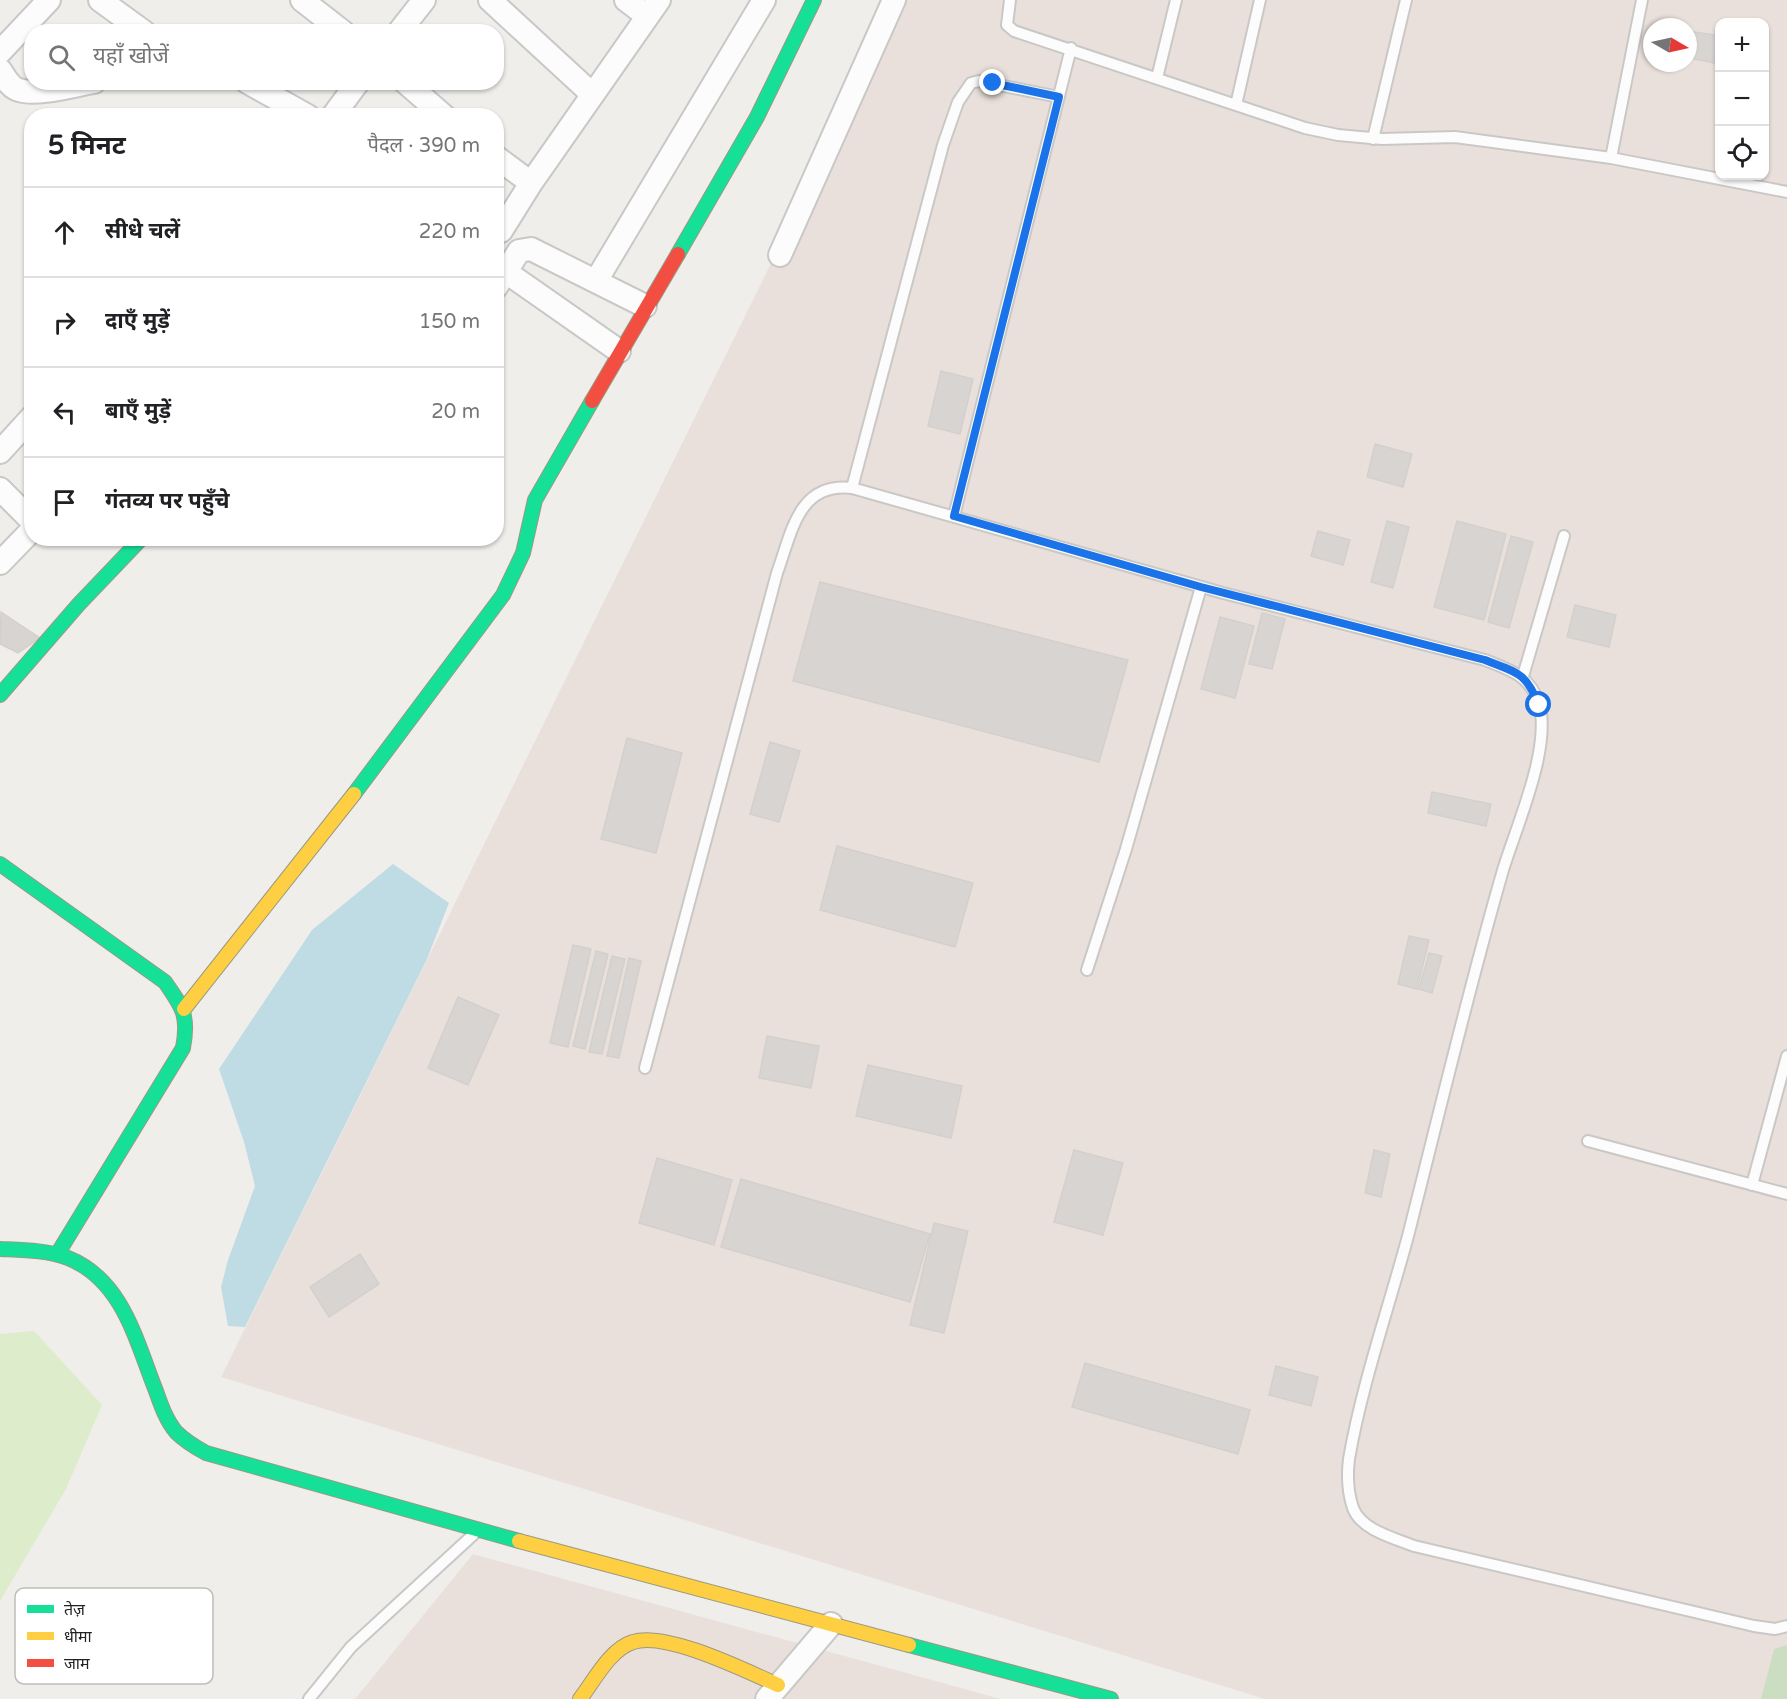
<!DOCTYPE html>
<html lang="hi">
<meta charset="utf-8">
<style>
body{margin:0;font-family:"Varela Round","Noto Sans Devanagari",sans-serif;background:#f6f6f6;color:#202124}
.controls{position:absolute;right:18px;top:18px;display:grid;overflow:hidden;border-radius:12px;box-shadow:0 2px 4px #0004}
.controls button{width:54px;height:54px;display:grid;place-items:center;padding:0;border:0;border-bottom:2px solid #e0e0e0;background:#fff;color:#202124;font:30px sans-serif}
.compass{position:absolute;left:1643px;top:18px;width:54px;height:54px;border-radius:50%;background:#fff;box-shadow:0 2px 4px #0004;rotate:99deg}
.stop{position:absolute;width:18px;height:18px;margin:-14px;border:4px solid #1a73e8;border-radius:50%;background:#fff}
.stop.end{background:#1a73e8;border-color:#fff;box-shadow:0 2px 6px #0008}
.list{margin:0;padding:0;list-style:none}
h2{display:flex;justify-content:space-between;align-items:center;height:78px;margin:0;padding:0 24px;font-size:26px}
h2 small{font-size:20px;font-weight:400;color:#757577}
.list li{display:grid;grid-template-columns:39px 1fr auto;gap:18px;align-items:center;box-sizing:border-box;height:90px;padding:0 24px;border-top:2px solid #e0e0e0}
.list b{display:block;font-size:22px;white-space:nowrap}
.list em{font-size:20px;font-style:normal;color:#757577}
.icon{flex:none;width:33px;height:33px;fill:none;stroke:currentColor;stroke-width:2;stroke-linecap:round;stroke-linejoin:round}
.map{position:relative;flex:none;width:1787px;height:1699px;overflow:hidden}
.search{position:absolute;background:#fff;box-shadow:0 2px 4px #0004;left:24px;top:24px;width:480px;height:66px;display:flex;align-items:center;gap:15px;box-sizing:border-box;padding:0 21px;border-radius:24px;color:#757577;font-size:22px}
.panel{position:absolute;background:#fff;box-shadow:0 2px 4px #0004;left:24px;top:108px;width:480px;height:438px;border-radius:24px}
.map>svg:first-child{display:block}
.military{fill:#eae0db;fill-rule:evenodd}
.grass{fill:#ddeccb}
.forest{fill:#cbdec1}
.water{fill:#bfdbe3}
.building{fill:#d7d4d2;stroke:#d3d0cc;stroke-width:1.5}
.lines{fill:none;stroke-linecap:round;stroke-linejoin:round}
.lane-casing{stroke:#c9c8c7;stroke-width:14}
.street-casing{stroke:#c9c8c7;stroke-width:26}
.fast-casing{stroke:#999a82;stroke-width:16}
.slow-casing{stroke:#999a82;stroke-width:16}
.jam-casing{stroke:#999a82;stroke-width:16}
.lane{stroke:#fdfcfc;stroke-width:10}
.street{stroke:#fdfcfc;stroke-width:22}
.fast{stroke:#16e098;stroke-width:14}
.slow{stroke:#ffcf43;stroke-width:14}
.jam{stroke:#f24e42;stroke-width:14}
.route{stroke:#1a73e8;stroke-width:8}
.key{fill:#fff;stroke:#bdbdbd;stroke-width:1.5}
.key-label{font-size:16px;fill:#222}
</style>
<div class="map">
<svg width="1787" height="1699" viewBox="0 0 1787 1699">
<rect width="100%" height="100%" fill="#f0eeeb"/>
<path class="military" d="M901 0H1787V1699H1265L221 1377ZM1720 22H1764V176H1720ZM1652 27H1688V63H1652Z
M473 1554 1001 1699H355Z"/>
<path class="grass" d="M34 1331 102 1405 66 1489 0 1601V1334Z"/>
<path class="forest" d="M1787 1645V1699H1761L1774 1649Z"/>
<path class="water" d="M393 864 449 903 427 959 245 1327 228 1326 221 1287 228 1260 255 1186 244 1142 219 1069 312 930Z"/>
<path class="building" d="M1688 31 1720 36V64L1688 58Z
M941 371 973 379 960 434 928 426Z
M1375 444 1412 454 1403 487 1367 477Z
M1387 521 1409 527 1393 588 1371 582Z
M1457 521 1506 534 1484 620 1434 607Z
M1318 531 1350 540 1343 565 1311 556Z
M1511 536 1533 542 1509 628 1488 622Z
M820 582 1128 660 1099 762 793 681Z
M1575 605 1616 615 1609 647 1567 637Z
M1 612 40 638 18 653 0 644Z
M1262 613 1285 619 1272 669 1249 664Z
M1220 617 1254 626 1235 698 1201 689Z
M627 738 682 753 656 853 601 839Z
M770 742 800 751 779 822 750 814Z
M1432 792 1491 804 1486 826 1428 813Z
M837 846 973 883 955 947 820 910Z
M1409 936 1429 940 1417 989 1398 984Z
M573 945 591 949 568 1047 550 1043Z
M596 951 608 954 585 1049 573 1046Z
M1429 953 1442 956 1432 993 1419 989Z
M612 956 625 959 602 1054 589 1052Z
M629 958 641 961 619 1058 607 1056Z
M458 997 499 1015 468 1085 428 1068Z
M767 1036 819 1046 811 1088 759 1078Z
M868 1065 962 1086 951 1138 856 1116Z
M1074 1150 1123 1163 1103 1235 1054 1222Z
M1374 1150 1390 1154 1381 1197 1365 1193Z
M657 1158 732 1180 714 1245 639 1223Z
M741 1179 930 1234 910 1302 721 1247Z
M934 1223 968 1231 944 1333 910 1325Z
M360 1254 379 1284 329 1317 310 1287Z
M1085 1363 1250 1410 1238 1454 1072 1407Z
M1276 1366 1318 1377 1311 1406 1269 1395Z"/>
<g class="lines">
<defs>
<path id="lane" d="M1010 0 1007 25 1014 31 1305 128 1338 135 1382 139 1455 137 1611 158 1787 192
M1157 78 1176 0
M1236 105 1260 0
M1373 139 1406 0
M1611 158 1642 0
M852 488 943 145 958 102 971 83 979 81 1059 97
M954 516 1071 48
M1523 676 1564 536
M1087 970 1126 849 1201 587
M645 1068 777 573C792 532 798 482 852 488L1223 593 1485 660C1510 670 1530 675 1539 704 1552 747 1516 827 1503 870 1468 991 1439 1114 1408 1236 1388 1310 1362 1384 1349 1459 1347 1475 1348 1493 1353 1508 1361 1530 1394 1538 1414 1546L1754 1626 1775 1629 1787 1626
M1588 1141 1787 1194
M1752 1185 1787 1056
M309 1699 351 1647 474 1534"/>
<path id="street" d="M100 0 144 32
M302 0 343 32
M490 0 592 94
M626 0 647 16
M399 32 424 0
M0 52 49 0
M0 70C5 77 10 88 19 90 37 96 75 85 94 82
M247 82 308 116
M405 82 444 116
M333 116 358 82
M496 157 531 183
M501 231 531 183 659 0
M780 255 894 0
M496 265 619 351
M596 281 764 0
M496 287 519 251 531 249 645 306
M0 452 32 417
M0 489 32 521
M0 563 32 530
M767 1699 831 1624"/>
<path id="fast" d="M678 254 757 117 814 0
M0 695 79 604 142 538
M354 794 503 595 523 553 535 500 592 401
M0 864 165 982C183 1008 189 1016 183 1048L58 1253
M0 1249C22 1250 47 1250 68 1258 123 1280 136 1341 156 1391 161 1405 166 1420 176 1432 185 1441 195 1447 206 1453L519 1541
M909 1645 1111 1699"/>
<path id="slow" d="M184 1009 354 794
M519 1541 909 1645
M580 1699C594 1681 610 1649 633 1642 666 1631 746 1671 778 1685"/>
<path id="jam" d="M592 401 678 254"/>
</defs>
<use href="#lane" class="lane-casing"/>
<use href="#street" class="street-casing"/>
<use href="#fast" class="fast-casing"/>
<use href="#slow" class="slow-casing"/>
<use href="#jam" class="jam-casing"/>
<use href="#lane" class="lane"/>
<use href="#street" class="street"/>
<use href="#fast" class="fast"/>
<use href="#slow" class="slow"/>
<use href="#jam" class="jam"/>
</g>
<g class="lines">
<path class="route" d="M993 83 1059 97 954 516 1201 587 1485 660C1517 673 1525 671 1539 705"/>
</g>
<rect x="15" y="1588" width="198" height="96" rx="9" class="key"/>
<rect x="27" y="1605" width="27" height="8" fill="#16e098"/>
<rect x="27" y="1632" width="27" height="8" fill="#ffcf43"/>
<rect x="27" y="1659" width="27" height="8" fill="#f24e42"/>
<g class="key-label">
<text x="64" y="1615">तेज़</text>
<text x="64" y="1642">धीमा</text>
<text x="64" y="1669">जाम</text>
</g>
</svg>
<div class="controls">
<button>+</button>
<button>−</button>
<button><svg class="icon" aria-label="locate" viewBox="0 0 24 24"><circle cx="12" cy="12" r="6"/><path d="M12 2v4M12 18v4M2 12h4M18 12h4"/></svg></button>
</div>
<svg class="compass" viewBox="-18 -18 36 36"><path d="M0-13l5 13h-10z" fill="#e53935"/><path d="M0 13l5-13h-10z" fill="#757577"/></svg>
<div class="stop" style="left:1539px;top:705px"></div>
<div class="stop end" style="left:993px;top:83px"></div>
<div class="search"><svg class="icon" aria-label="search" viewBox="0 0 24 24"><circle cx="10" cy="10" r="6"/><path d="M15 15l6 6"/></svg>यहाँ खोजें</div>
<section class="panel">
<h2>5 मिनट<small>पैदल · 390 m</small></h2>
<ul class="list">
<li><svg class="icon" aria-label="ahead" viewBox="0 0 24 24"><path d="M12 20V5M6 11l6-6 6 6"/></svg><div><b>सीधे चलें</b></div><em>220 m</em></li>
<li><svg class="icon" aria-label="right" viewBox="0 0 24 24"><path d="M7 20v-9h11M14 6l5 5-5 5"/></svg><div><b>दाएँ मुड़ें</b></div><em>150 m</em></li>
<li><svg class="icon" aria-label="left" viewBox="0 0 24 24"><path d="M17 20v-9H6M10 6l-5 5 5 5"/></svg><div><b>बाएँ मुड़ें</b></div><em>20 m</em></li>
<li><svg class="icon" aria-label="arrive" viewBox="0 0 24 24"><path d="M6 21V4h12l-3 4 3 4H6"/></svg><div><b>गंतव्य पर पहुँचे</b></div></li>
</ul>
</section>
</div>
